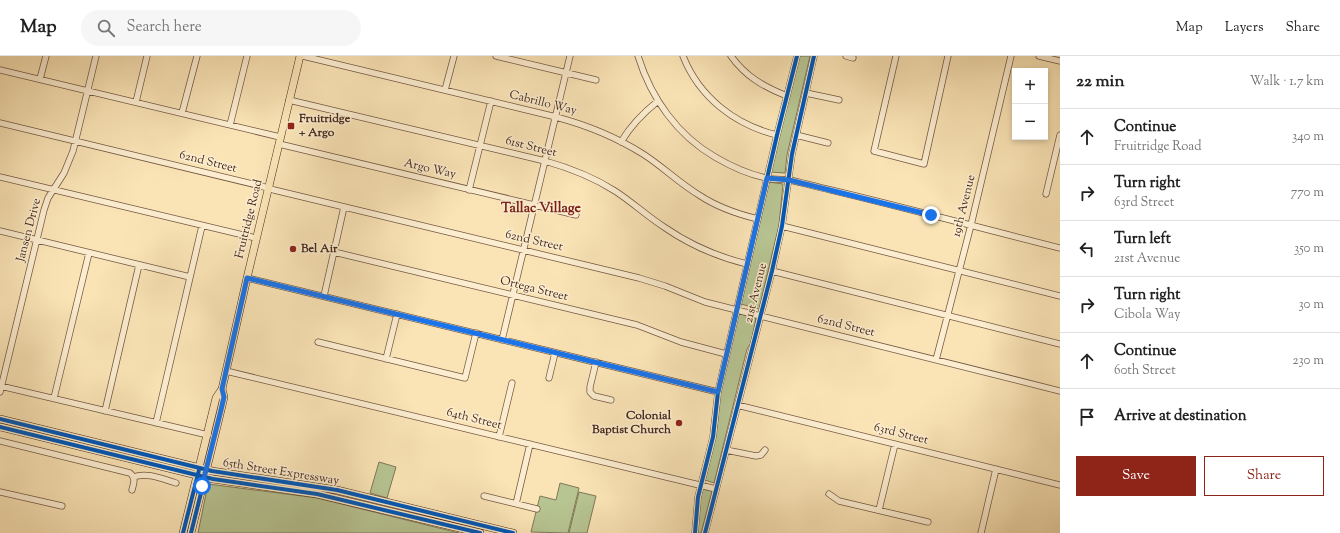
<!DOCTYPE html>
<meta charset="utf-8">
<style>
body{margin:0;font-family:"Sorts Mill Goudy",serif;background:#f6f6f6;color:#222}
.controls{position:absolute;right:12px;top:12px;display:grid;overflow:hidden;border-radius:0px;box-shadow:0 2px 6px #0003}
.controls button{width:36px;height:36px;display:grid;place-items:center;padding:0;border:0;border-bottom:1px solid #e0e0e0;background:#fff;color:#222;font:20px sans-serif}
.stop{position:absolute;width:12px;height:12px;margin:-9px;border:3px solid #1a73e8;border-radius:50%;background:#fff}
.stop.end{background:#1a73e8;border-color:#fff;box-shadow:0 1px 4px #0008}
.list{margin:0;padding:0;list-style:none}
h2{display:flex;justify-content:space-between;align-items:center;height:52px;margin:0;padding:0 16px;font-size:17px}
h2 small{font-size:13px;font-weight:400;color:#767676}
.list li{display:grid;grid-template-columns:26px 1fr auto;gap:12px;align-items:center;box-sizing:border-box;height:56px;padding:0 16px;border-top:1px solid #e0e0e0}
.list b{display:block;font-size:15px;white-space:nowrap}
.list p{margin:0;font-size:13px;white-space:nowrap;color:#767676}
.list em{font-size:13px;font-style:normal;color:#767676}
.actions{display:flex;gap:8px;padding:12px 16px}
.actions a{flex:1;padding:9px 0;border:1px solid #8f2418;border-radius:0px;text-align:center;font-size:14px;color:#8f2418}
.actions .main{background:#8f2418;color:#fff}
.icon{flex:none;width:22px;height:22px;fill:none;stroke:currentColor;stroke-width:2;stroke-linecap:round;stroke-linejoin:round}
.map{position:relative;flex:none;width:1060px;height:477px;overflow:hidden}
header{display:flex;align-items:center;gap:24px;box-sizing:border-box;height:56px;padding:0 20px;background:#fff;border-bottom:1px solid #e0e0e0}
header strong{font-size:19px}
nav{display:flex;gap:22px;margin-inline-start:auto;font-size:14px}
.search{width:280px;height:36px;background:#f6f6f6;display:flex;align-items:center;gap:10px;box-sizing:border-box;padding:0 14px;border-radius:22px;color:#767676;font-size:15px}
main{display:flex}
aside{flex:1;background:#fff}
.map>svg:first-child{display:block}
.green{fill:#b7c593;stroke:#7e7858}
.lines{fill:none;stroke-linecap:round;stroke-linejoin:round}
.minor-casing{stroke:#735842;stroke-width:7}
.major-casing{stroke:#462a1c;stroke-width:8}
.minor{stroke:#fcedd0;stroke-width:5.5}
.major{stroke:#fae4b6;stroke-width:7}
.cycleway-casing{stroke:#fcedd0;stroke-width:6}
.cycleway{stroke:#0057b8;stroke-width:4}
.route{stroke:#1a73e8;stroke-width:5}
.poi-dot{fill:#8f2418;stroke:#fcedd0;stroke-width:1.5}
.labels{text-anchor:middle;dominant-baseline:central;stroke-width:3;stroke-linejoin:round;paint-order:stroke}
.street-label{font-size:12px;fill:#462a1c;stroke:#fcedd0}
.poi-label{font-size:12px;font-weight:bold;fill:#462a1c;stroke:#fcedd0;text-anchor:start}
.quarter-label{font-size:14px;font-weight:bold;fill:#7a1f14;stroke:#fcedd0}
</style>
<header>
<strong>Map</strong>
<div class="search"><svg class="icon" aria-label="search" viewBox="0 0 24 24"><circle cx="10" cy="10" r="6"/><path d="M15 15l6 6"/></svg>Search here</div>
<nav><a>Map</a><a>Layers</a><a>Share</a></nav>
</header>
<main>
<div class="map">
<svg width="1060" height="477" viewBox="0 0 1060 477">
<rect width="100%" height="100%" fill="#fae4b6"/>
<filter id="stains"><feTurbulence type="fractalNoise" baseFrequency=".005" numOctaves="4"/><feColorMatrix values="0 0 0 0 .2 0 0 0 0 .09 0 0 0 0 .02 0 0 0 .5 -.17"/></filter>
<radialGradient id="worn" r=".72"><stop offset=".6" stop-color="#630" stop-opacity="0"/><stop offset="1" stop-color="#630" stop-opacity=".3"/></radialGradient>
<path class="green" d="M798 0H810L787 99 785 117 770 116Z
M769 126 783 128 779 169 759 253 741 248Z
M737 257 756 262 751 287 747 293 714 427 705 424 715 382 718 363 719 337Z
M379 406 396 411 387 442 370 437Z
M560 427 579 432 568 477 531 476 540 440 556 444Z
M208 428 317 442 459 477H198Z
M702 433 712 435 701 477H697L699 452Z
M579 436 596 440 587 477H569Z"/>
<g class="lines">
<defs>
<path id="minor" d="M303 0 556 61C586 69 616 81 643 98 662 110 679 127 699 139 717 151 737 158 758 163
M496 0 596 24
M638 0C651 42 677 79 715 101 732 111 752 120 772 123 778 124 784 123 790 124 803 127 817 131 831 134 907 152 984 173 1060 192
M683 0C699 41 735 69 777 79
M731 0C745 20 764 31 787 40
M846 0 853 2
M896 0 874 95 924 108 948 0
M1039 0 1060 5
M0 14 280 81
M40 23 46 0
M445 34 454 0
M806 37 839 44
M289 44 545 105C570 112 593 121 615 135 632 146 647 160 664 171 690 189 718 201 747 208
M136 46 147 0
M182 57 197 0
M0 67 261 130 274 134 639 222 665 230 705 246 1060 335
M230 69 247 0
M796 79 828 87
M621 86C631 69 643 57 658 45
M279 88 576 159
M0 121 256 182
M469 134 491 45
M1046 138 1060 79
M782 170 1060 240
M0 175 190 221
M334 196 637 269 681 286 726 298
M772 215 1060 288
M247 222 718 336
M324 240 344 151
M502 284 570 0
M318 286 465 322 476 277
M386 303 397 258
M936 304 971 169 1011 0
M596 306 590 331V336L594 340 611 344
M226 315 716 433
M549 322 555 297
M0 330 208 379
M0 336 44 154 48 142 64 117 73 95 96 0
M54 342 89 197
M737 349 1060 429
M105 355 139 209
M156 367 202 170
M499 381 512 327
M0 385 130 417C136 422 134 427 132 434
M726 394 756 400 761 399 765 394
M133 421C148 416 162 423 176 427
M0 436 62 450
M829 438 839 445 928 466
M484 440 537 453
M516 448 530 388
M879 454 895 388
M695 477 698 441 713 381 718 336 777 79 797 0
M705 477 772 215 782 170 792 98 814 0
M981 477 996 413"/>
<path id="major" d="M0 363 212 415 337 434 513 477
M0 371 213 423 317 438 480 477
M183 477 216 342 222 333 247 222 300 0
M191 477 221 354 224 341 222 333"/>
</defs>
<use href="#minor" class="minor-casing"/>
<use href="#major" class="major-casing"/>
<use href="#minor" class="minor"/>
<use href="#major" class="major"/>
<defs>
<path id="cycleway" d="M0 363 212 415 337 434 513 477
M0 371 213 423 317 438 480 477
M183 477 199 414
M191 477 205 421
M695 477 698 441 713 381 718 336 777 79 797 0
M705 477 772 215 782 170 792 98 814 0"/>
</defs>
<use href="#cycleway" class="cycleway-casing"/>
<use href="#cycleway" class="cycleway"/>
</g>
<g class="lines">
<path class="route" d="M202 430 221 354 224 341 222 333 247 222 718 336 767 122 789 124 931 159"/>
</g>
<g class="poi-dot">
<rect x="287" y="66" width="8" height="8" rx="2"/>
<circle cx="293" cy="193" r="4"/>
<circle cx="679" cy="367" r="4"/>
</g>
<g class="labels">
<g class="street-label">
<text transform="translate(543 47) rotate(14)">Cabrillo Way</text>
<text transform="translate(531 91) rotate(14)">61st Street</text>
<text transform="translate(208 106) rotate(14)">62nd Street</text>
<text transform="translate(430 113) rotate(13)">Argo Way</text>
<text transform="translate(964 150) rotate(-76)">19th Avenue</text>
<text transform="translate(249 163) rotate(-76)">Fruitridge Road</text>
<text transform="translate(29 174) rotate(-75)">Jansen Drive</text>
<text transform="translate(534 185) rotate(13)">62nd Street</text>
<text transform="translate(534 233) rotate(14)">Ortega Street</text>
<text transform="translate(756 237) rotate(-76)">21st Avenue</text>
<text transform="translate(846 270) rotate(14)">62nd Street</text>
<text transform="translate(474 363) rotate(14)">64th Street</text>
<text transform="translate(901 378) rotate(14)">63rd Street</text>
<text transform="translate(281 416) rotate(9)">65th Street Expressway</text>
</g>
<g class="poi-label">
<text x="299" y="63">Fruitridge<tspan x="299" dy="14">+ Argo</tspan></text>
<text x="301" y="193">Bel Air</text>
<text x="671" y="360" text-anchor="end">Colonial<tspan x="671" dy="14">Baptist Church</tspan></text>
</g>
<g class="quarter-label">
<text x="541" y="153">Tallac Village</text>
</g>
</g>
<rect width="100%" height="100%" filter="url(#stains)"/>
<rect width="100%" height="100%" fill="url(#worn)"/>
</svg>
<div class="controls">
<button>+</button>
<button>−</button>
</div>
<div class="stop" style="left:202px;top:430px"></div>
<div class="stop end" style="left:931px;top:159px"></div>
</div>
<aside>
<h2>22 min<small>Walk · 1.7 km</small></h2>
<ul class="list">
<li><svg class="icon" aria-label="ahead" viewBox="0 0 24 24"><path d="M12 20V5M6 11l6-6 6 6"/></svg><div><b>Continue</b><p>Fruitridge Road</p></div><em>340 m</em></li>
<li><svg class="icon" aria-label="right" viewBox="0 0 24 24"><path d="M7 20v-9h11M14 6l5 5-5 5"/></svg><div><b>Turn right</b><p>63rd Street</p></div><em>770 m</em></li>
<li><svg class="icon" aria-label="left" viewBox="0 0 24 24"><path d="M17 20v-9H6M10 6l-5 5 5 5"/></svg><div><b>Turn left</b><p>21st Avenue</p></div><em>350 m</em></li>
<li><svg class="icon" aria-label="right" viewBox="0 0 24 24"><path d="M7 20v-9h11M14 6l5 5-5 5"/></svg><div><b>Turn right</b><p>Cibola Way</p></div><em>30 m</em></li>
<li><svg class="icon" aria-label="ahead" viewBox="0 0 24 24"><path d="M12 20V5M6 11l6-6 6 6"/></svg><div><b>Continue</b><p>60th Street</p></div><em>230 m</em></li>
<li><svg class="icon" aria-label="arrive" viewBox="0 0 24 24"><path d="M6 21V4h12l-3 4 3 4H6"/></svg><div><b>Arrive at destination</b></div></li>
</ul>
<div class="actions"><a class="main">Save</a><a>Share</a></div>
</aside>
</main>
